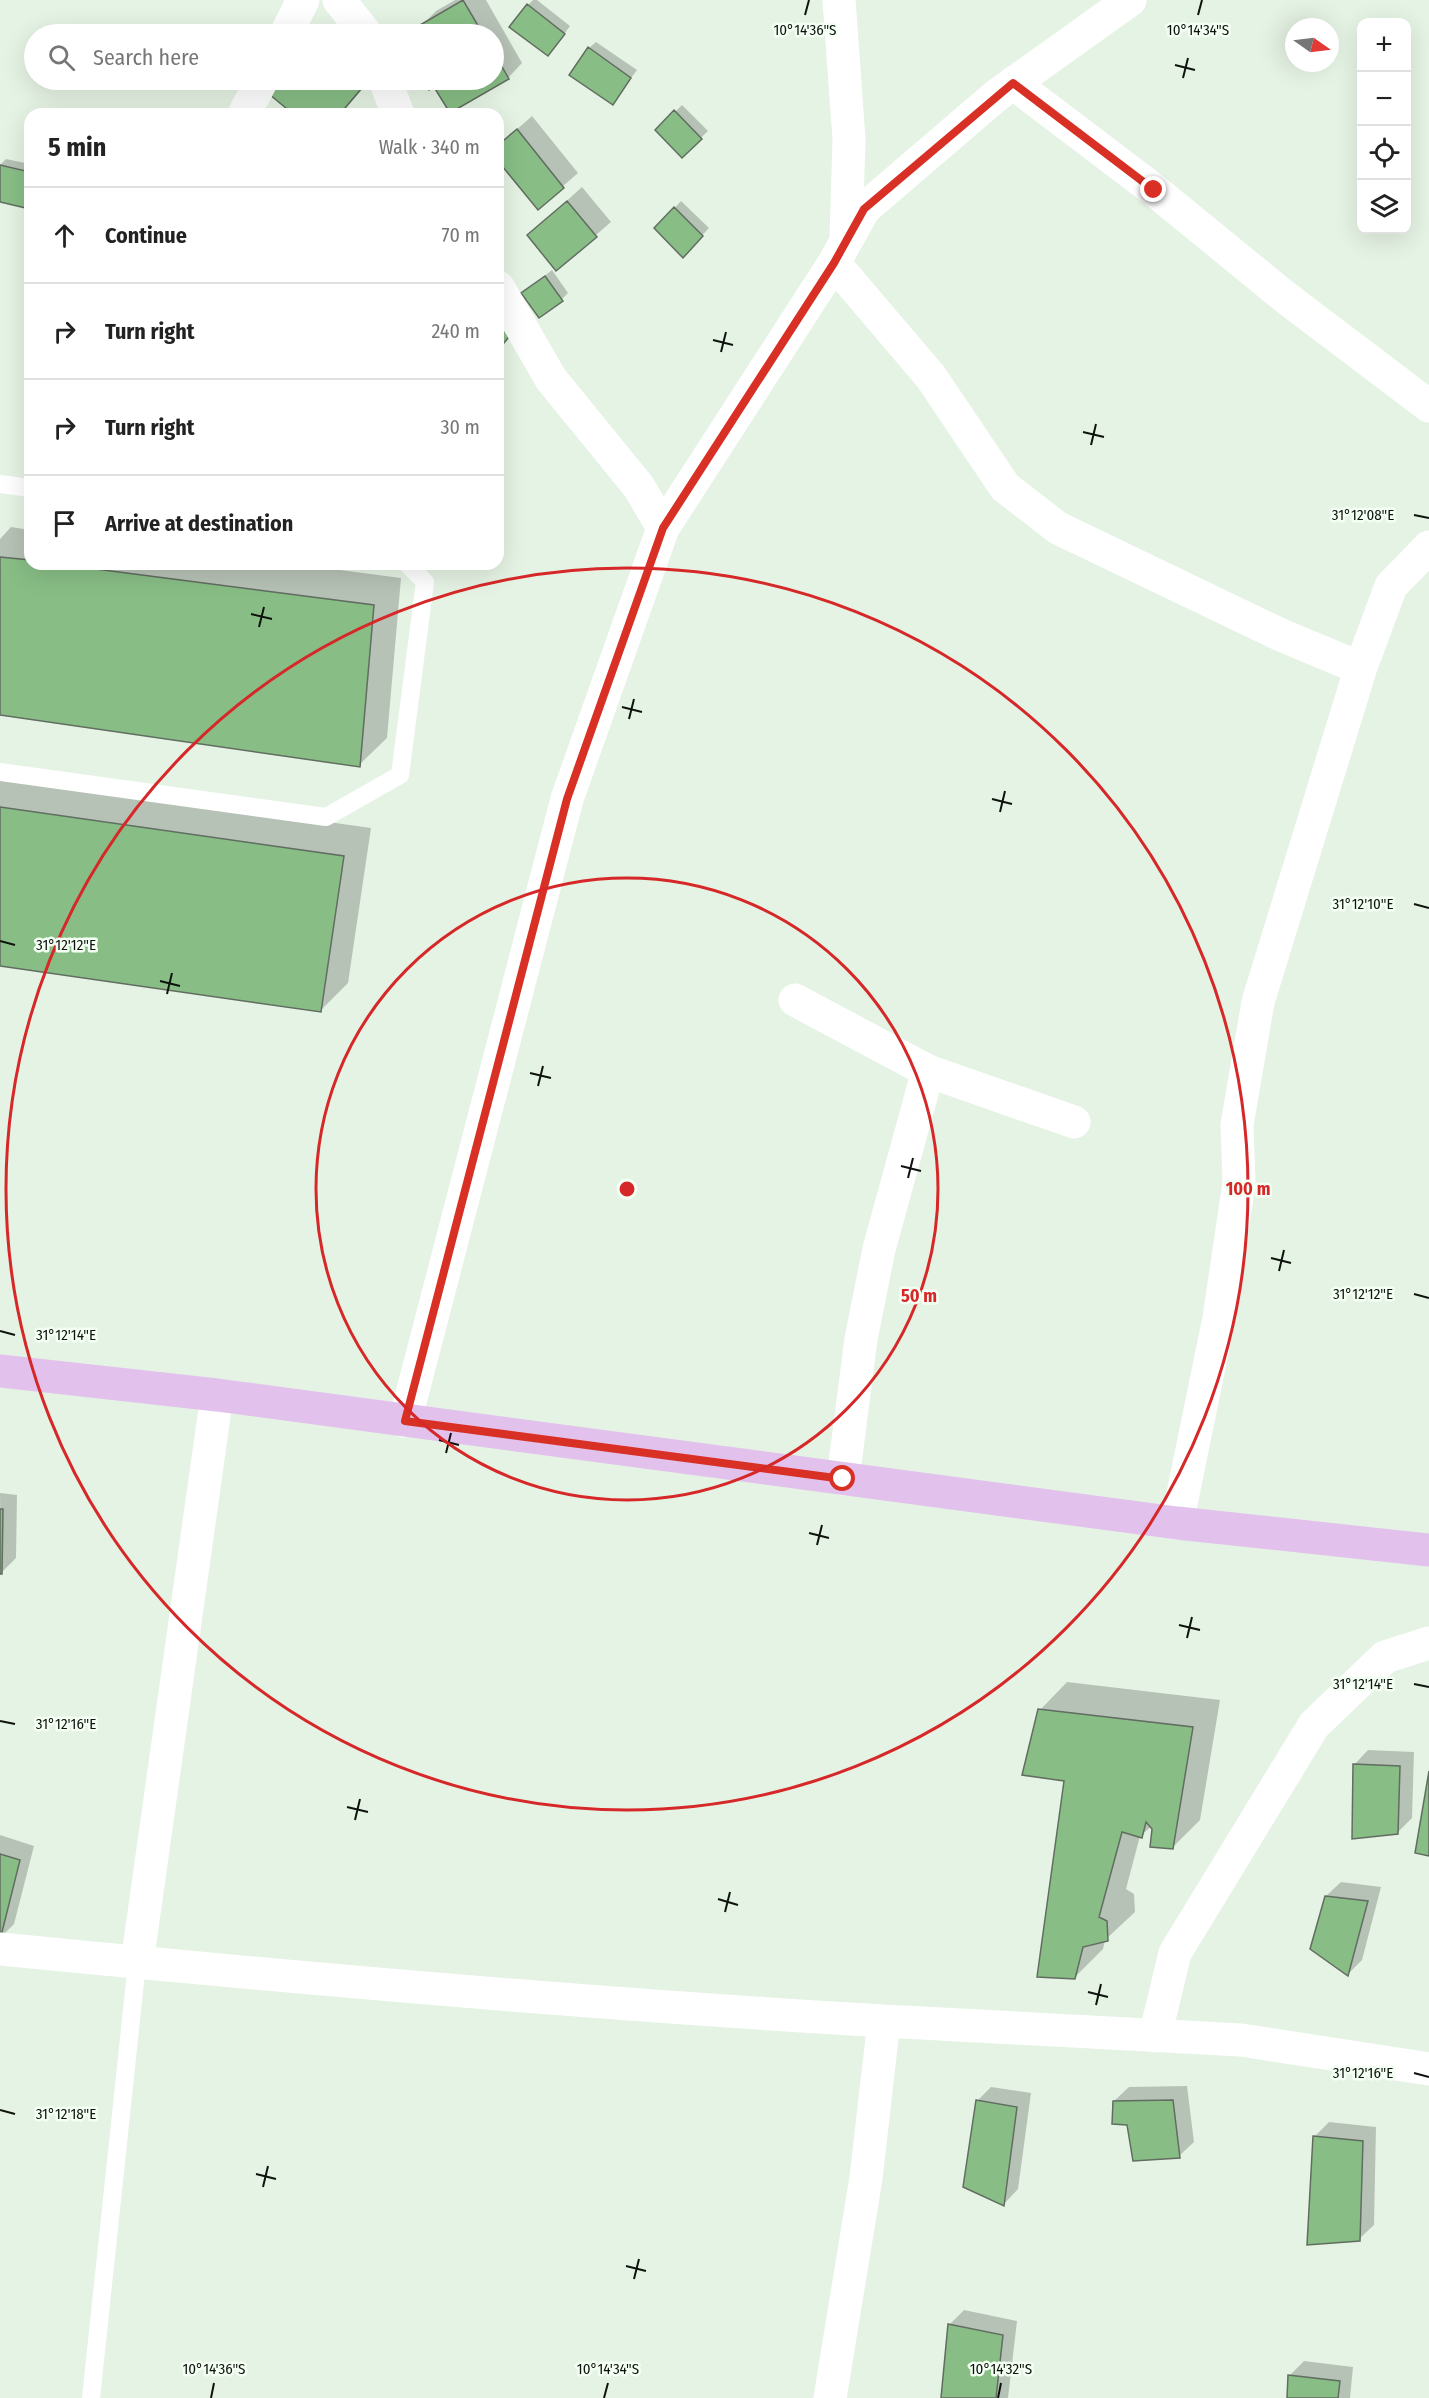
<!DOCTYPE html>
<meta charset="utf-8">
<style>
body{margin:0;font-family:"Fira Sans Condensed",sans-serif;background:#f2f2f2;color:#222}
.controls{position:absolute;right:18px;top:18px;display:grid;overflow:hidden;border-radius:12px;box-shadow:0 6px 24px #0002}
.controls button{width:54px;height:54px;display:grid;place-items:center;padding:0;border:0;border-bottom:2px solid #e0e0e0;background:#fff;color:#222;font:30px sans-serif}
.compass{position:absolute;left:1285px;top:18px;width:54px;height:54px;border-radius:50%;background:#fff;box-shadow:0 6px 24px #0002;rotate:104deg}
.stop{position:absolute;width:18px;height:18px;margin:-14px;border:4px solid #d93025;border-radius:50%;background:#fff}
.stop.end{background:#d93025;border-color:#fff;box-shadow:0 2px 6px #0008}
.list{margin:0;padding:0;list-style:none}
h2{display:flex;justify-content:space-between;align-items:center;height:78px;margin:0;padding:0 24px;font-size:26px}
h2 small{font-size:20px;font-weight:400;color:#767676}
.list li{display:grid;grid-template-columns:39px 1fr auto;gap:18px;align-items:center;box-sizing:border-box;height:96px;padding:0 24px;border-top:2px solid #e0e0e0}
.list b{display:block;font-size:22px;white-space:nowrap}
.list em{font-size:20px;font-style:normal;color:#767676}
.icon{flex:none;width:33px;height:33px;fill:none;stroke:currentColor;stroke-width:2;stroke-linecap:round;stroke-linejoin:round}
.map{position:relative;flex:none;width:1429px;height:2398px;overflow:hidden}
.search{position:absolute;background:#fff;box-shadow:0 6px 24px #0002;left:24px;top:24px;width:480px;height:66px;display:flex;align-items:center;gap:15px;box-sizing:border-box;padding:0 21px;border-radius:33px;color:#767676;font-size:22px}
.panel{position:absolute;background:#fff;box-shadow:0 6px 24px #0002;left:24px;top:108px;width:480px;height:462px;border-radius:18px}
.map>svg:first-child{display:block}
.shadow{fill:#0003}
.building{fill:#88be86;stroke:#616d60;stroke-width:1.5}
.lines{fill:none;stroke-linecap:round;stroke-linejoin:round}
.lane{stroke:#fff;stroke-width:18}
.street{stroke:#fff;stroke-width:33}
.primary{stroke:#e2c2ec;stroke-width:33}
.route{stroke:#d93025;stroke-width:8}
.ticks{fill:none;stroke:#0f130e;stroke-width:2}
.ring{fill:none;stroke:#d62828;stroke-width:3}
.ticks-label{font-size:15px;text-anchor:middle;fill:#0f130e;stroke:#f4fff3;stroke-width:5;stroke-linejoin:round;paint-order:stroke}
.centre{fill:#d62828;stroke:#f4fff3;stroke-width:3}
.ring-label{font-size:18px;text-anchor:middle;font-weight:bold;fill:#d62828;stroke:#f4fff3;stroke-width:5;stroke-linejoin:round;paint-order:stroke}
</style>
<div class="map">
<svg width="1429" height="2398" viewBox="0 0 1429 2398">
<rect width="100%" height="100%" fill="#e5f3e4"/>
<path class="shadow" d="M455 0H486L522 63 508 78 450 111 435 85 430 88 425 80H494V34H427L422 25 436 11Z
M533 0H537L570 26 554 48 528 5Z
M205 30 214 34H201Z
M596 42 637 70 612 104 589 48Z
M283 80H370L341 114H295L271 94Z
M682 105 708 131 682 156 657 130Z
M532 116 578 173 538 208 498 158V146Z
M6 159 30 164V208L0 201V165Z
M582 187 611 222 557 269 529 235Z
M681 201 709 228 683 256 656 228Z
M552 270 568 293 562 299 523 293Z
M11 527 30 530V564H294L401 578 387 738 359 765 0 713V539Z
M0 776 371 828 348 983 321 1010 0 965Z
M0 1493 17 1495 16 1558 1 1573Z
M1067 1682 1220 1700 1200 1820 1172 1848 1152 1826 1140 1836 1126 1889 1134 1894 1135 1912 1105 1940 1103 1949 1075 1977 1065 1779 1040 1710Z
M1368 1750 1414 1752 1412 1818 1398 1832 1354 1765Z
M0 1835 34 1846 14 1924 0 1938Z
M1341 1882 1381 1887 1362 1960 1348 1974 1326 1896Z
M1187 2086 1194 2142 1179 2156 1128 2123 1114 2101 1129 2087Z
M991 2087 1031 2093 1018 2189 1004 2204 977 2101Z
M1329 2122 1376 2127 1374 2225 1359 2239 1314 2137Z
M964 2310 1017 2321 1008 2398H943L950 2324Z
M1304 2361 1353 2367 1350 2398H1288L1290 2375Z"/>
<path class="building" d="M463 0 483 34H426L420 25Z
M527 4 565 34 548 56 509 27Z
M588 47 631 78 613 105 569 75Z
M494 53 509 79 450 113 434 87 429 90 423 80H494Z
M281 80H350L361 89 340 114H293L269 94Z
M674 110 702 139 682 158 655 130Z
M517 129 564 188 538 210 498 161V145Z
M0 165 30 172V209L0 202Z
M567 201 597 237 556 271 527 235Z
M674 207 703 236 683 258 654 228Z
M545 276 563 301 539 318 521 293Z
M498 310 514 331 498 350Z
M0 557 30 560V564H57L374 605 360 767 0 715Z
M0 807 344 856 321 1012 0 966Z
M0 1509H3L2 1574H0Z
M1038 1709 1193 1727 1173 1849 1150 1847 1152 1829 1146 1822 1142 1838 1122 1832 1099 1917 1107 1921 1108 1941 1083 1947 1075 1979 1037 1977 1064 1781 1022 1775Z
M1353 1764 1400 1766 1398 1834 1352 1839Z
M1429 1771V1856L1415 1853Z
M0 1854 20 1860 0 1940Z
M1325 1896 1368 1901 1348 1976 1310 1949Z
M976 2100 1017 2107 1004 2206 963 2187Z
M1173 2100 1180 2158 1133 2161 1127 2125 1112 2124 1113 2101Z
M1313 2136 1363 2141 1360 2241 1307 2245Z
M948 2324 1003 2335 996 2398H941Z
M1288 2375 1340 2381 1338 2398H1287Z"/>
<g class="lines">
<path class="lane" d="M0 484 30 488
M0 772 326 817 400 775 425 582 407 564
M91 2398 137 1963"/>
<path class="street" d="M339 0 366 34
M839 0 849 139 846 238
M286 34 303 0
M385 80 398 114
M1013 83 1154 190 1285 297 1429 406
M244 114 262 80
M834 263 931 377 1005 487 1058 528 1281 635 1360 668
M498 287 551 379 639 487 663 528
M795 1000 928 1071
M405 1421 567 799 663 528 834 263 864 209 997 95 1130 0
M843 1479 861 1339 879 1249 928 1071 1074 1122
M1177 1523 1219 1318 1239 1183 1237 1125 1258 1002 1361 667 1391 586 1429 547
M0 1949C294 1978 589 2004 884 2021
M137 1963 217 1395
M1155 2036 1175 1953 1314 1725 1385 1657 1429 1643
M830 2398 866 2178 884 2021 1241 2040 1429 2069"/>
<path class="primary" d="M0 1371 217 1395 1177 1523 1429 1550"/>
</g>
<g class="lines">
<path class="route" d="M843 1479 405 1421 567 799 663 528 834 263 864 209 1013 83 1154 190"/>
</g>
<path class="ticks" d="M805 15 809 0M1198 15 1202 0M1175 65 1195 70M1183 78 1188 58M713 340 733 345M721 352 726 332M1083 432 1104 437M1091 445 1096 424M1414 515 1429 518M251 614 272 619M259 627 264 607M622 707 642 712M629 719 634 699M992 799 1012 804M1000 812 1005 791M1414 904 1429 908M0 941 15 945M160 981 180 986M167 994 172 973M530 1073 551 1078M538 1086 543 1066M901 1166 921 1171M908 1178 913 1158M1271 1258 1291 1263M1279 1271 1284 1250M1414 1294 1429 1298M0 1331 15 1335M439 1440 459 1445M446 1453 451 1433M809 1533 829 1538M817 1545 822 1525M1179 1625 1200 1630M1187 1638 1192 1617M1414 1684 1429 1687M0 1721 15 1724M347 1807 368 1812M355 1820 360 1799M718 1899 738 1905M725 1912 730 1892M1088 1992 1108 1997M1096 2005 1101 1984M1414 2073 1429 2077M0 2110 15 2114M256 2174 276 2179M263 2187 268 2166M626 2266 646 2271M634 2279 639 2259M211 2398 214 2383M604 2398 608 2383M998 2398 1001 2383"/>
<g class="ring">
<circle cx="627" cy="1189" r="311"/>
<circle cx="627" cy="1189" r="621"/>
</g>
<g class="ticks-label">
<text x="805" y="35">10°14'36"S</text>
<text x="1198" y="35">10°14'34"S</text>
<text x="1363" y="520">31°12'08"E</text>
<text x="1363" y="909">31°12'10"E</text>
<text x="66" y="950">31°12'12"E</text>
<text x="1363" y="1299">31°12'12"E</text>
<text x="66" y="1340">31°12'14"E</text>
<text x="1363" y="1689">31°12'14"E</text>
<text x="66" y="1729">31°12'16"E</text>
<text x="1363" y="2078">31°12'16"E</text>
<text x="66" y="2119">31°12'18"E</text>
<text x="214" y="2374">10°14'36"S</text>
<text x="608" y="2374">10°14'34"S</text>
<text x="1001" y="2374">10°14'32"S</text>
</g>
<circle cx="627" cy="1189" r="9" class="centre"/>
<g class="ring-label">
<text x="1248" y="1195">100 m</text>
<text x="919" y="1302">50 m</text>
</g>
</svg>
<div class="controls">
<button>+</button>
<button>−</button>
<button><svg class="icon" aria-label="locate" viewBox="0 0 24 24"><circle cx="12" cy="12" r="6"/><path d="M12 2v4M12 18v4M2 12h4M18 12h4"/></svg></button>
<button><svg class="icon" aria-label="layers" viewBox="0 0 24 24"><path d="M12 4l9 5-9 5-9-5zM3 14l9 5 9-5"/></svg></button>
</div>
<svg class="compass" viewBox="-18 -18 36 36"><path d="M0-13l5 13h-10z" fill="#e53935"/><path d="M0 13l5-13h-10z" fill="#767676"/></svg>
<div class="stop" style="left:843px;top:1479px"></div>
<div class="stop end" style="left:1154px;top:190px"></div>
<div class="search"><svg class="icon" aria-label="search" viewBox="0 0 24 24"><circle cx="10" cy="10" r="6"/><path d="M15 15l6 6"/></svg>Search here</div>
<section class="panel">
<h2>5 min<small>Walk · 340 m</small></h2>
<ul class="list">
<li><svg class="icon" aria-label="ahead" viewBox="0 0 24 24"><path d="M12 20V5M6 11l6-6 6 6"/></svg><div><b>Continue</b></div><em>70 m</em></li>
<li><svg class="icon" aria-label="right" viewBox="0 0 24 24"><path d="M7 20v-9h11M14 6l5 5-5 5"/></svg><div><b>Turn right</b></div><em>240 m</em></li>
<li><svg class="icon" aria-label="right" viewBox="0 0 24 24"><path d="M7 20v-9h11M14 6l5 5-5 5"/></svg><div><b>Turn right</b></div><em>30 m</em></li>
<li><svg class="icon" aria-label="arrive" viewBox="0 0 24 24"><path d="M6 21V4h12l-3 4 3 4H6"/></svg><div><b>Arrive at destination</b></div></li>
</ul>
</section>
</div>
